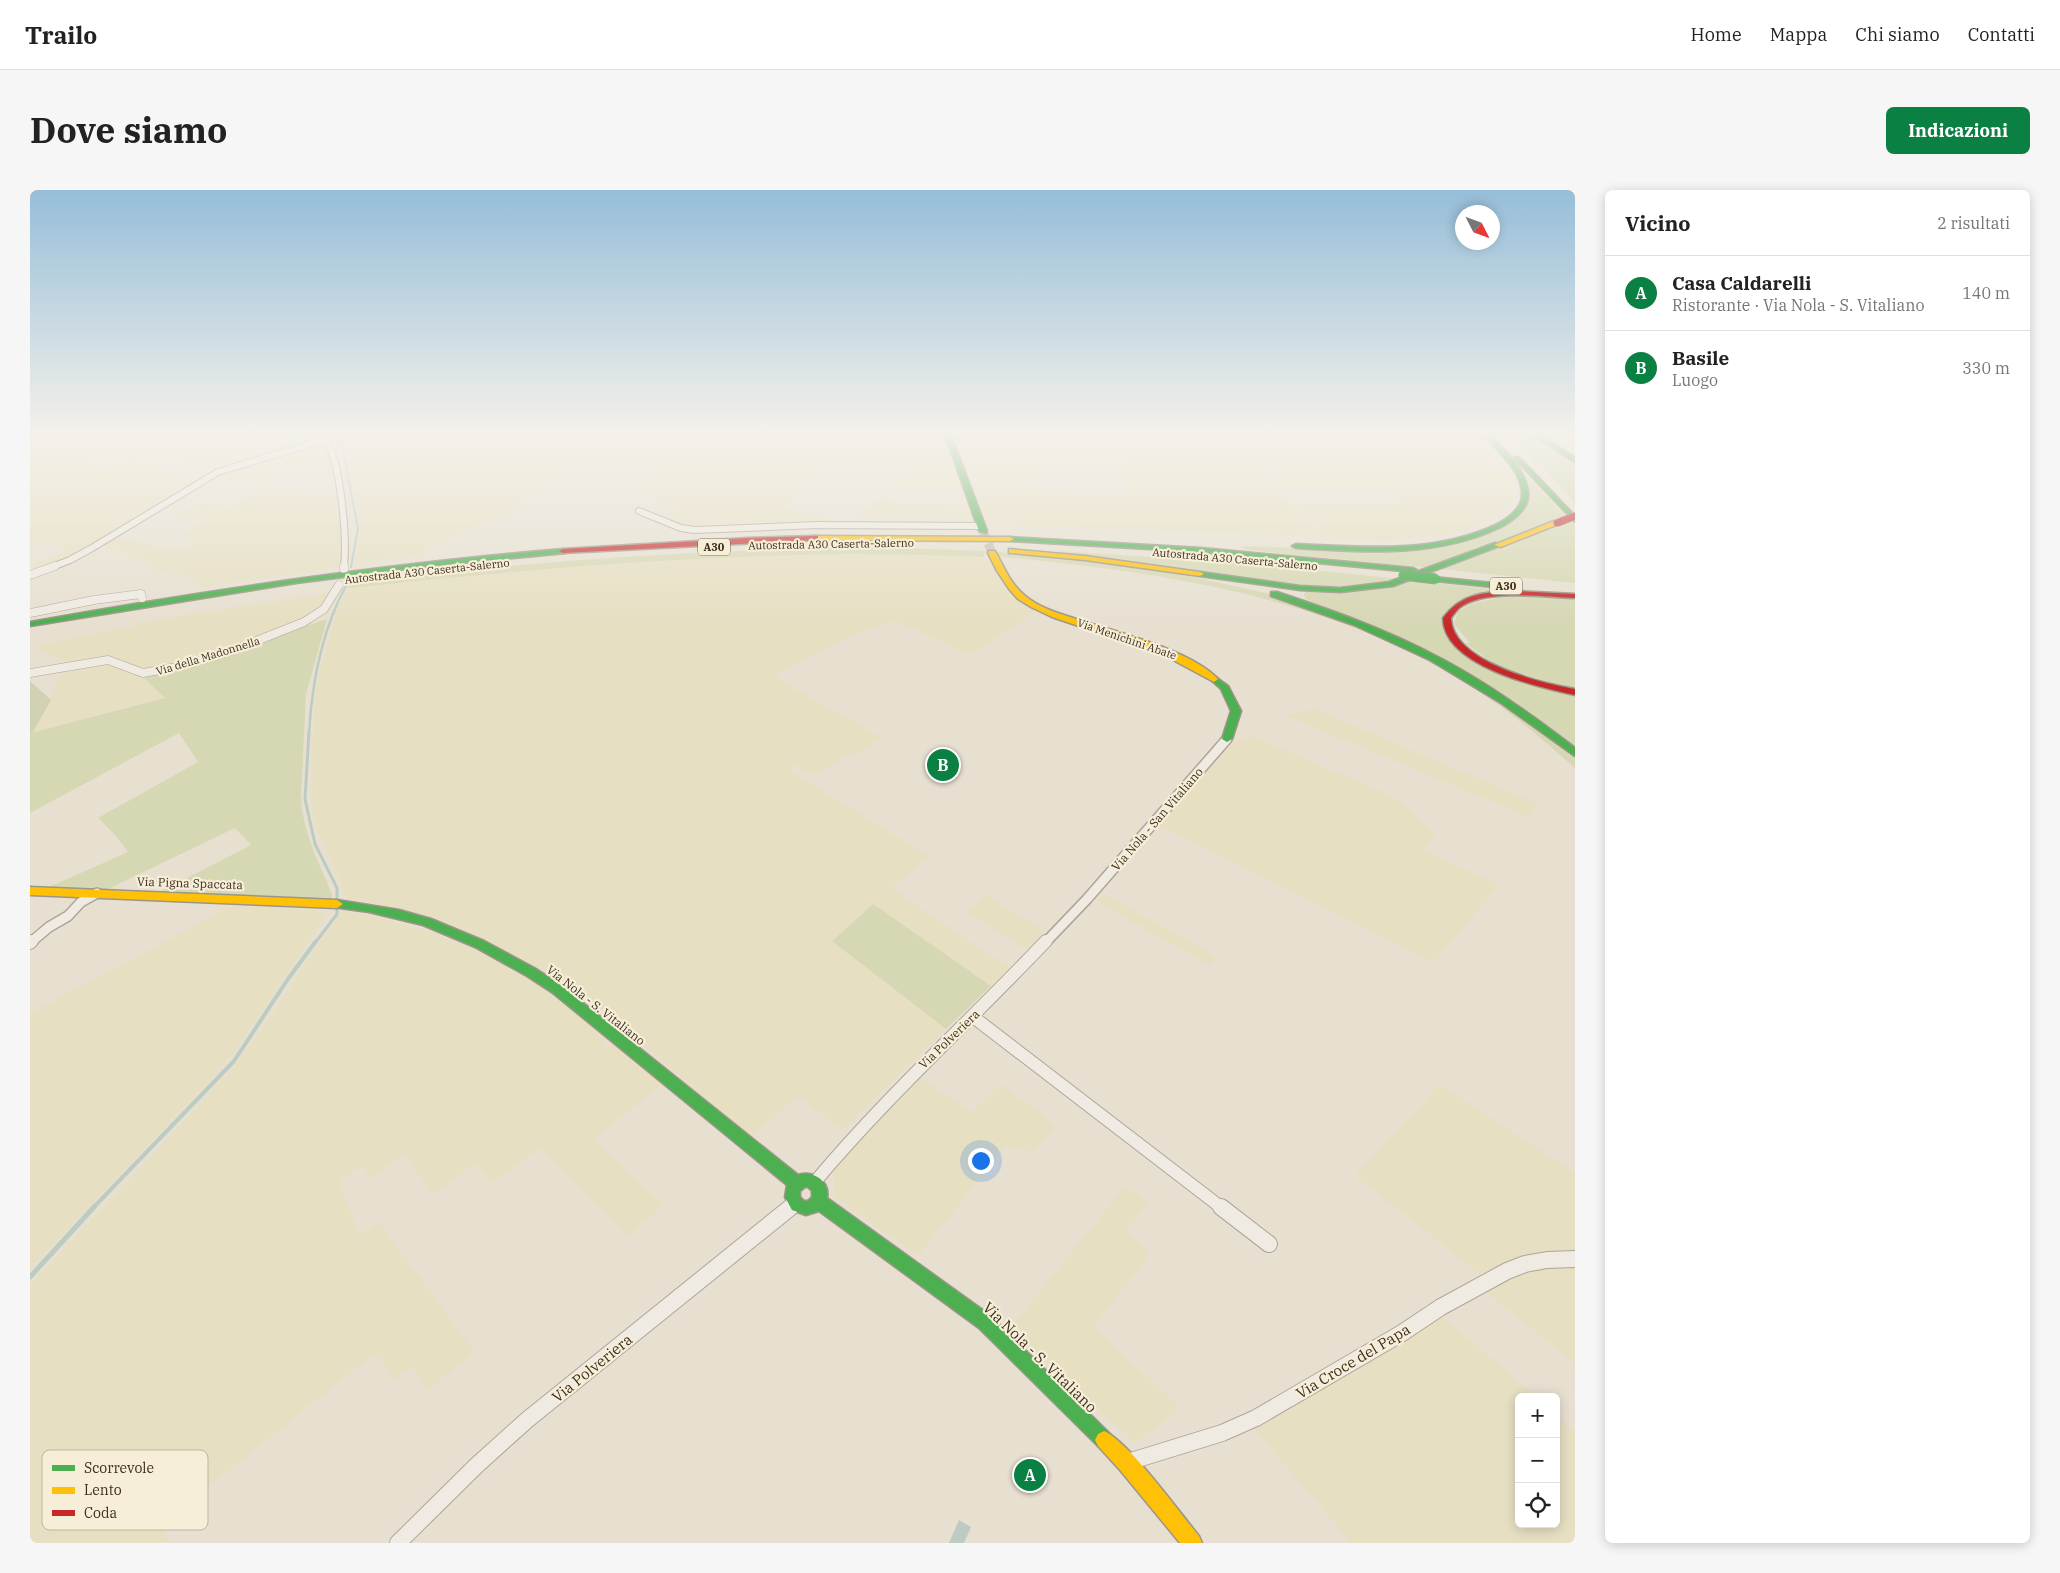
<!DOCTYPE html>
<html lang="it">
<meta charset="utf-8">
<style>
body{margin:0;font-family:"IBM Plex Serif",serif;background:#f6f6f6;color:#222}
.controls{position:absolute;right:15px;bottom:15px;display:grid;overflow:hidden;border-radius:8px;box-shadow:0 2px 12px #0003}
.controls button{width:45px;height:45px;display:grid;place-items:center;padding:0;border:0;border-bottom:1px solid #e0e0e0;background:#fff;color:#222;font:25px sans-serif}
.compass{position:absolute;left:1425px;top:15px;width:45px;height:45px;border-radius:50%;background:#fff;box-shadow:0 2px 12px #0003;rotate:132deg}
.you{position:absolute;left:950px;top:970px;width:18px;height:18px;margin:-12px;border:4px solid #fff;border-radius:50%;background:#1a73e8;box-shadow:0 0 0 8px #1a73e833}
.badge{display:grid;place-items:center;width:32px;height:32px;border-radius:50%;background:#0b8043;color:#fff;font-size:16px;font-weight:700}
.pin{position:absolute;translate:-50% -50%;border:2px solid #fff;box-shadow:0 1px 5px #0006}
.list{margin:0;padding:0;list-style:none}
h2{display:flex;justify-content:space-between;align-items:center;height:65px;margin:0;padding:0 20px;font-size:21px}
h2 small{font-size:16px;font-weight:400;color:#767676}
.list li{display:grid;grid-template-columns:32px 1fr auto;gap:15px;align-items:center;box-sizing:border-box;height:75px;padding:0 20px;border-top:1px solid #e0e0e0}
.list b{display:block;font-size:19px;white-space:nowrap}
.list p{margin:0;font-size:16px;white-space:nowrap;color:#767676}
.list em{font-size:16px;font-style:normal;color:#767676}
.icon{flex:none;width:28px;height:28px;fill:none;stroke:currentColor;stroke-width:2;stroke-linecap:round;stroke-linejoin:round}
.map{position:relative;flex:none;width:1545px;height:1353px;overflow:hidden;border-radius:8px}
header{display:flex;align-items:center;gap:30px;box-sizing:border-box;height:70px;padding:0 25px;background:#fff;border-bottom:1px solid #e0e0e0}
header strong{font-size:24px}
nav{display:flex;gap:28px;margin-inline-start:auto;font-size:18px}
.intro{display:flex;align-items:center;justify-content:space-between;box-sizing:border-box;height:120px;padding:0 30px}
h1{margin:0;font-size:35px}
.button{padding:12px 22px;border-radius:8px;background:#0b8043;color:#fff;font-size:18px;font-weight:700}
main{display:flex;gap:30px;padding:0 30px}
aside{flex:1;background:#fff;border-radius:8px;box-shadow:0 2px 12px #0003}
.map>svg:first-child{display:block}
.farmland{fill:#e6dfc2}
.green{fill:#d6d7b3}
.cemetery{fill:#d1d1b3}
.water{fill:#bcccc2}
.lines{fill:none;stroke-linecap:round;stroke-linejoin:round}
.stream-far4{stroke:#bcccc2;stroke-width:2}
.stream-far3{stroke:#bcccc2;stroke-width:2.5}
.stream-far2{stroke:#bcccc2;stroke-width:3}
.stream-far1{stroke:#bcccc2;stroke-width:4}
.stream{stroke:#bcccc2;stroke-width:5}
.secondary-tunnel{stroke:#c5bcae;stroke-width:9;stroke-dasharray:9 4.5;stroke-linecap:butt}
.street-far4-casing{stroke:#ada599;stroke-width:8}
.street-far3-casing{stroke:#ada599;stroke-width:9}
.street-far2-casing{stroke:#ada599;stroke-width:12}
.street-far1-casing{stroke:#ada599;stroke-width:14}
.street-casing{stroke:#ada599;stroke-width:18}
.fast-casing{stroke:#9c958a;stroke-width:3}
.slow-casing{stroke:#9c958a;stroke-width:3}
.jam-casing{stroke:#9c958a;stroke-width:3}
.street-far4{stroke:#efebe3;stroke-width:6}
.street-far3{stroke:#efebe3;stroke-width:8}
.street-far2{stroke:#efebe3;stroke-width:9}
.street-far1{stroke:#efebe3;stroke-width:12}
.street{stroke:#efebe3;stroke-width:16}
.fast{fill:#4caf50;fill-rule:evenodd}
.slow{fill:#ffc107;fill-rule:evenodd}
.jam{fill:#c62828;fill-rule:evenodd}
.fast-bridge-casing{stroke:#928b80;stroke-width:11;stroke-linecap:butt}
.jam-bridge-casing{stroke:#928b80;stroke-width:8;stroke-linecap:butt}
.fast-bridge{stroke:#4caf50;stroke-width:9}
.jam-bridge{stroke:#c62828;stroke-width:7}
.labels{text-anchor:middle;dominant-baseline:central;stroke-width:4.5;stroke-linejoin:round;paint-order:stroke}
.far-street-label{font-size:11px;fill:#3d2e20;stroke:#f7eed8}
.shield{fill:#f7eed8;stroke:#756857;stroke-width:1}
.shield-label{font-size:11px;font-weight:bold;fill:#3d2e20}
.street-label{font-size:12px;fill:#3d2e20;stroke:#f7eed8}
.near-street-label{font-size:15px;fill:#3d2e20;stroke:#f7eed8}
.key{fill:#f7eed8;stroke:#bfb4a1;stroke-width:1}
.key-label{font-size:14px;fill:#3d2e20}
</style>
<header>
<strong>Trailo</strong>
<nav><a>Home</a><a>Mappa</a><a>Chi siamo</a><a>Contatti</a></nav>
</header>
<div class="intro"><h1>Dove siamo</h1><a class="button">Indicazioni</a></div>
<main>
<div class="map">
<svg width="1545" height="1353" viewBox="0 0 1545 1353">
<rect width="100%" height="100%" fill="#e7e0d1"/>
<path class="farmland" d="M14 245 69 280 101 269 169 291 149 299 152 301 54 362 15 378 4 373 37 361 17 351 0 357V268L3 267 0 265V248Z
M113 245H261L201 264 211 269 290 246 294 249 189 281 126 261 136 257 110 246Z
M350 245H431L468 249 473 245H917L923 269 922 278 799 277 754 317 816 334H697L691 337 663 338 632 325 649 316 593 296 640 278 567 271 512 293 483 317 481 323 393 360 396 364 325 374 331 340 317 270Z
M928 245H1065L1070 254 929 252Z
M1087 245H1211L1234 287 1245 299 1283 336 1285 341 1280 344 1261 345 956 335 939 289 999 291 1000 301 1100 306 1088 286 1010 285 1011 289 939 287 931 272 1102 274Z
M1214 245H1379L1397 266H1412L1399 249H1386L1383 245H1447L1457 259H1446L1452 267 1483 292 1485 302 1481 313 1476 320 1463 330 1434 342 1411 346 1357 350 1279 348 1289 342V338L1264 314 1378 313 1357 297H1246Z
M296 250 302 285 298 287 256 283 232 298 203 294 190 283Z
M879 279 926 281 931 297 857 300 876 280Z
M235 298 306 306 312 350 311 377 169 397 167 391 147 383 142 385 121 376 123 374 71 355 86 346 149 361 169 350 149 345 173 331 145 326 169 313 200 317Z
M846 311 937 315 945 333 940 334H854L830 327Z
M852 363 954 367 961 369 967 386 974 397 984 407 1008 421 940 465 864 430 827 444 771 471 744 487 853 548 825 565 821 563 784 586 766 575 759 580 900 667 861 698 980 778 961 796 843 714 802 750 916 839 812 940 768 906 721 947 543 796 441 743 401 728 359 717 318 710 285 635 282 625 281 601 285 500 308 417 318 398 486 381 622 370 756 365Z
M302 402 295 413 280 426 244 443 153 473 124 480 110 479 91 469 78 468 40 474 6 457 12 454 104 436 112 432Z
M80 473 114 485 115 489 135 507 3 542 21 510 26 492 32 485 50 478Z
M1284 519 1287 520 1509 614 1499 627 1256 526Z
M1222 546 1363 606 1406 644 1392 659 1470 695 1404 772 1129 636 1202 554 1211 548Z
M1074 704 1176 760 1186 768 1179 775 1066 712Z
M957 705 1013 740 1014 742 998 761 936 721Z
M202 716 299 721 208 857 182 888 0 1079V823Z
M311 721 343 726 400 742 463 766 503 789 577 848 572 854 574 856 584 853 632 894 564 950 634 1015 599 1046 510 958 462 993 445 974 403 1004 374 965 342 988 331 976 310 991 329 1046 349 1032 445 1162 398 1200 381 1177 364 1190 345 1163 130 1336 139 1353H0V1095L197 885 232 839Z
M891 888 942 922 971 894 1026 935 1004 962 976 956 888 1066 808 1009 803 998 804 982 828 951Z
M1410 894 1545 983V1063L1472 1075 1450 1084 1325 986Z
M1095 996 1119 1014 1096 1041 1121 1063 1064 1137 1151 1218 1109 1250 1103 1251 980 1138Z
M1545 1074V1174L1453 1100 1500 1079Z
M1413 1126 1506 1207H1489V1334H1526V1225L1545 1241V1353H1321L1224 1239Z"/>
<path class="green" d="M1478 245H1502L1545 271V314L1514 278 1507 274Z
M1487 275 1537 327 1470 352 1443 358 1448 360 1400 378 1218 360 1211 357 1214 356 1323 360 1411 355 1491 325Z
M1541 331 1545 336V393L1411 379 1467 358 1475 359 1497 347Z
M844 357 955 361 954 367C741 357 529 376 318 398L320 393C494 371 668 360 844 357Z
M1029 361 1215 373 1370 389 1296 398 1028 362Z
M967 362 1014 365 1158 386 1245 405 1404 468 1545 566V578C1522 558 1500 538 1475 520 1329 411 1145 383 969 367Z
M1380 390 1459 399 1470 404 1431 412 1416 438 1446 469 1545 503V558L1486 512 1276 409 1274 405 1275 402Z
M1473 407 1545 408V500L1467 476 1435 453H1440L1424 434 1428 422 1440 414Z
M297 429 276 504 271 606C272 641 289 672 302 704V710L130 702 221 655 205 638 76 700 19 697 98 662 86 646 68 628 168 572 149 543 0 623V543L135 508 115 489 114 485 149 478Z
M843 714 961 796 916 839 802 751Z"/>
<path class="cemetery" d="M0 491 21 510 3 542 0 543Z"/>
<path class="water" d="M929 1330 941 1337 934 1353H919Z"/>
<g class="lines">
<path class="stream-far4" d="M310 245 328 338 321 377"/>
<path class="stream-far3" d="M279 543C282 492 292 439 317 394"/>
<path class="stream-far2" d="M279 542 275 609 285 654 307 698V724L285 753"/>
<path class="stream-far1" d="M63 1018 204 871 258 789 286 751"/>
<path class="stream" d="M0 1087 64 1017"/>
<path class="secondary-tunnel" d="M953 341 962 363"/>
<defs>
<path id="street-far4" d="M0 246 4 245
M293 246C311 267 317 348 314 377
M609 321 651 338 665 340 787 335 950 336
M22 377 40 370 62 358 188 282 297 249"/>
<path id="street-far3" d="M314 379V376
M0 385 25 376
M0 423 64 410 111 404 112 408
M0 483 78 470 113 483 147 477 201 461 274 432 294 419 309 395"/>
<path id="street-far2" d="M0 753 19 737 38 726 51 712 67 703
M1015 753 1057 709 1197 549"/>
<path id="street-far1" d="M0 753 2 751
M942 826 1192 1018
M784 993C856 907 939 832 1016 751
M760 1018 766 1013"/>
<path id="street" d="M1191 1017 1239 1054
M1098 1272 1192 1243 1226 1228 1372 1143 1411 1117 1477 1081 1495 1074 1517 1070 1545 1069
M368 1353 447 1275 497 1230 761 1017"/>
<path id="fast" d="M917 245H923V250L957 341 956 343 949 341 917 250Z
M1454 245H1460C1475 260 1495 279 1498 301 1501 318 1483 331 1469 338 1405 368 1335 362 1266 358L1262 356 1266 354C1333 357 1402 364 1465 335 1478 329 1494 317 1492 301 1489 278 1468 262 1454 245Z
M1501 245H1508L1545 267V272Z
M1485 267H1489L1545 326V332L1485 269Z
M977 347 1171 358 1383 378 1387 380 1383 382 1171 362 980 351 976 349Z
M1465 353 1472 355 1363 396 1310 402 1270 400 1170 386 1166 384 1170 382 1270 396 1310 398 1359 392Z
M533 359 537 361 536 363 399 376 266 393 0 436V432C177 400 354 374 533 359Z
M1403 387 1482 395 1486 397 1482 399 1406 391 1402 389Z
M1241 402H1247C1301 420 1355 439 1406 466 1455 491 1501 524 1545 558V566L1471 513 1400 470 1324 435 1241 406Z
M1184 486 1198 496 1211 521 1202 549 1197 552 1192 549 1201 521 1191 499 1180 489Z
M307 710 369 720 401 729 454 751 506 779 533 797 768 985C783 980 800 991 797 1008L961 1126 1080 1244 1083 1250 1080 1256 1074 1259 1068 1256 949 1138 789 1021 776 1025 762 1020 755 1007 757 995 523 803 497 786 445 757 393 735 339 722 303 717 301 714ZM775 997H778L782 1001V1007L778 1011H774L770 1007V1001Z"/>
<path id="slow" d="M1524 331 1531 333 1471 357 1464 355Z
M782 346 980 347 984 349 980 351 785 350H782Z
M979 359 1055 366 1170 382 1174 384 1170 386 1055 370 982 363H979Z
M959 361H965C974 377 980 393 994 405 1009 418 1028 423 1046 429 1084 441 1161 460 1188 489L1184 492 1132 464 1022 427 1001 417 988 409 979 399 967 381 958 363Z
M0 697 307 710 313 714 307 718 0 705Z
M1074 1241C1098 1251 1150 1323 1169 1346L1172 1353H1150L1090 1280 1068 1256 1065 1250 1068 1244Z"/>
<path id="jam" d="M785 346H788V350L533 363 529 361 533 359 717 348Z
M1486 401 1545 404V408C1514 407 1459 399 1432 416 1427 419 1424 424 1421 428 1422 472 1511 493 1545 499V505C1508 497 1413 476 1413 428 1432 402 1457 402 1486 401Z"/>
</defs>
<use href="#street-far4" class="street-far4-casing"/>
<use href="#street-far3" class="street-far3-casing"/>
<use href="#street-far2" class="street-far2-casing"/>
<use href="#street-far1" class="street-far1-casing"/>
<use href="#street" class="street-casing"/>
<use href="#fast" class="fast-casing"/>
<use href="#slow" class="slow-casing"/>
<use href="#jam" class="jam-casing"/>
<use href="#street-far4" class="street-far4"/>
<use href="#street-far3" class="street-far3"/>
<use href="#street-far2" class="street-far2"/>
<use href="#street-far1" class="street-far1"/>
<use href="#street" class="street"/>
<use href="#fast" class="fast"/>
<use href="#slow" class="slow"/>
<use href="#jam" class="jam"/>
<defs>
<path id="fast-bridge" d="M1373 385 1406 389"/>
<path id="jam-bridge" d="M1527 333 1545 326"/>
</defs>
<use href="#fast-bridge" class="fast-bridge-casing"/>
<use href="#jam-bridge" class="jam-bridge-casing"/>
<use href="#fast-bridge" class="fast-bridge"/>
<use href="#jam-bridge" class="jam-bridge"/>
</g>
<linearGradient id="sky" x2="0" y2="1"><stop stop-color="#96bed9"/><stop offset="0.56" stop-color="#f4f1ea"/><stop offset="1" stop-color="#f4f1ea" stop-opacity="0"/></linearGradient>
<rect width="1545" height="434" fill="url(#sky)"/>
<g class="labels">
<g class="far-street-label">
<text transform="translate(801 354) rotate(-1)">Autostrada A30 Caserta-Salerno</text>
<text transform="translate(1205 369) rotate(5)">Autostrada A30 Caserta-Salerno</text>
<text transform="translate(397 381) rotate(-6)">Autostrada A30 Caserta-Salerno</text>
<text transform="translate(1097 449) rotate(19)">Via Menichini Abate</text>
<text transform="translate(178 466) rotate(-17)">Via della Madonnella</text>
</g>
<g class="shield">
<rect x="668" y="348.5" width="32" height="17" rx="4"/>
<rect x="1460" y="387.5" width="32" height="17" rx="4"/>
</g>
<g class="shield-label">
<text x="684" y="357">A30</text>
<text x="1476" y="396">A30</text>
</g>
<g class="street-label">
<text transform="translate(1127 629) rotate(-49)">Via Nola - San Vitaliano</text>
<text transform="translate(160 693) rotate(2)">Via Pigna Spaccata</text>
<text transform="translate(566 815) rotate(38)">Via Nola - S. Vitaliano</text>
<text transform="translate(919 849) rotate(-44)">Via Polveriera</text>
</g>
<g class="near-street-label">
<text transform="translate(1010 1167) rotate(44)">Via Nola - S. Vitaliano</text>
<text transform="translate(1323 1171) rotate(-31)">Via Croce del Papa</text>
<text transform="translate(562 1178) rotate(-39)">Via Polveriera</text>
</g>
</g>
<rect x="12" y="1260" width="166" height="80" rx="8" class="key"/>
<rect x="22" y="1275" width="23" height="6" fill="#4caf50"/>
<rect x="22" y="1297" width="23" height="7" fill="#ffc107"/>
<rect x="22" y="1320" width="23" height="6" fill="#c62828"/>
<g class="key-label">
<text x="54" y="1283">Scorrevole</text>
<text x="54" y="1305">Lento</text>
<text x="54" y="1328">Coda</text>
</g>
</svg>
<div class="controls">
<button>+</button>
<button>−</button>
<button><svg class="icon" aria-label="locate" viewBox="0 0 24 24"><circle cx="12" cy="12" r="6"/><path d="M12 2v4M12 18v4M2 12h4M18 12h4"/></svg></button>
</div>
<svg class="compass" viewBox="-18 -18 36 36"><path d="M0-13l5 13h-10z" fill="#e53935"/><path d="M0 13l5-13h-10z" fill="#767676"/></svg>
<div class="you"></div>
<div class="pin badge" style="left:1000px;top:1285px">A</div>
<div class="pin badge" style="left:913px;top:575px">B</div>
</div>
<aside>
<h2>Vicino<small>2 risultati</small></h2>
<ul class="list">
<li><span class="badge">A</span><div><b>Casa Caldarelli</b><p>Ristorante · Via Nola - S. Vitaliano</p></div><em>140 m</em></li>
<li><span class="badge">B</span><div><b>Basile</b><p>Luogo</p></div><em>330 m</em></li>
</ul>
</aside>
</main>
